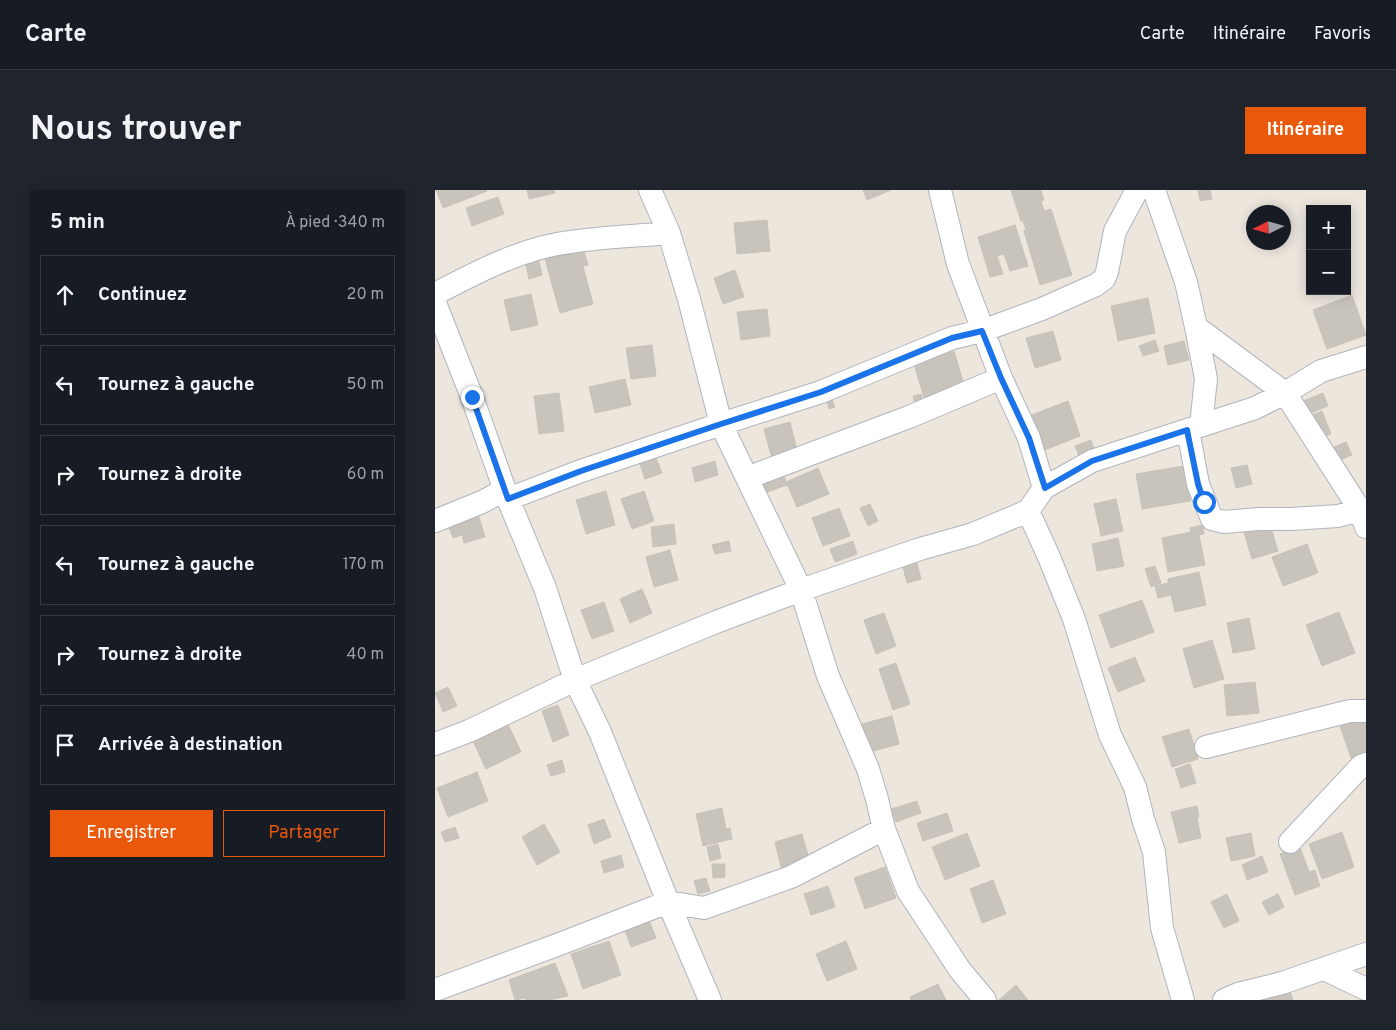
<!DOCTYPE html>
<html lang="fr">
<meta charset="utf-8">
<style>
body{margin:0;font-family:Overpass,sans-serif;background:#20242c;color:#f1f3f6}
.controls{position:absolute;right:15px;top:15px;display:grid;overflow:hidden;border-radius:0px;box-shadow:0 2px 12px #0003}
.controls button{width:45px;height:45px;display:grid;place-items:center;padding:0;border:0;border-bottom:1px solid #363941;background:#171b24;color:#f1f3f6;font:25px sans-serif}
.compass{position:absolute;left:811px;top:15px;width:45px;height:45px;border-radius:50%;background:#171b24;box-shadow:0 2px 12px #0003;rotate:265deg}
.stop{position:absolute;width:15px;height:15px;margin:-11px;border:4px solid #1a73e8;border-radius:50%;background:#fff}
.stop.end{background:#1a73e8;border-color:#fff;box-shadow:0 1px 5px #0008}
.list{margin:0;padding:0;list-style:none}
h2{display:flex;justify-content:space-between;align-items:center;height:65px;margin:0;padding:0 20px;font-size:21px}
h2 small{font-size:16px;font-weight:400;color:#9ea1a6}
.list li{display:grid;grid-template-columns:32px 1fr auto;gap:15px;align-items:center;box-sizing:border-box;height:80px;margin:0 10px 10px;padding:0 10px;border:1px solid #363941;border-radius:0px}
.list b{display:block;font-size:19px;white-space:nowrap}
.list em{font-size:16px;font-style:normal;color:#9ea1a6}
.actions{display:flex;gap:10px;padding:15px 20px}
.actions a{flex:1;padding:11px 0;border:1px solid #ea580c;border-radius:0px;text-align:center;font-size:18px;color:#ea580c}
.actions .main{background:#ea580c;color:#fff}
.icon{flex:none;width:28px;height:28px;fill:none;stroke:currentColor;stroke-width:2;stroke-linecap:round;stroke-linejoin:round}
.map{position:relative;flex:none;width:931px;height:810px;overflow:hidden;border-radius:0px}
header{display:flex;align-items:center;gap:30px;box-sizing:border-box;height:70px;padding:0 25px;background:#171b24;border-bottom:1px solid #363941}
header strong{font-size:24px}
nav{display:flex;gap:28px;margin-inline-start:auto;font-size:18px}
.intro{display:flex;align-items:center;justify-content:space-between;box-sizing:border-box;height:120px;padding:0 30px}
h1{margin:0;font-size:35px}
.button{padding:12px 22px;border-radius:0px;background:#ea580c;color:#fff;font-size:18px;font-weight:700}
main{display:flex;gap:30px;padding:0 30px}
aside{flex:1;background:#171b24;border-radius:0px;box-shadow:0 2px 12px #0003}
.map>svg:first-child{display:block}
.building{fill:#c8c4bb;stroke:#c8c2b7}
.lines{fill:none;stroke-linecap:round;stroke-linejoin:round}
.minor-casing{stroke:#b1b3be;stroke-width:24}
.minor{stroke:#fff;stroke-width:22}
.route{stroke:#1a73e8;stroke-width:6}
</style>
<header>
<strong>Carte</strong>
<nav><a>Carte</a><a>Itinéraire</a><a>Favoris</a></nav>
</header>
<div class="intro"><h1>Nous trouver</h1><a class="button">Itinéraire</a></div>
<main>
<aside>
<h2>5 min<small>À pied · 340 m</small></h2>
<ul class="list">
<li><svg class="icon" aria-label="ahead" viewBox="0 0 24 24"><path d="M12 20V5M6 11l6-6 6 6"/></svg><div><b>Continuez</b></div><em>20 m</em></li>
<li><svg class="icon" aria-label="left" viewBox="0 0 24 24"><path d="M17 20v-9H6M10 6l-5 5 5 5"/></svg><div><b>Tournez à gauche</b></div><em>50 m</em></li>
<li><svg class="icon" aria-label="right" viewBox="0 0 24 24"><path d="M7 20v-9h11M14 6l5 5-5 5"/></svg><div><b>Tournez à droite</b></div><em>60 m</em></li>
<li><svg class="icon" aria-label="left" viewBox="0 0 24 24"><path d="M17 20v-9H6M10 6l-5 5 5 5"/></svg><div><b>Tournez à gauche</b></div><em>170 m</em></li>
<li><svg class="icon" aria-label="right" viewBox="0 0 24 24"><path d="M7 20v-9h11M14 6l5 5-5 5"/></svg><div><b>Tournez à droite</b></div><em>40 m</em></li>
<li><svg class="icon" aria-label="arrive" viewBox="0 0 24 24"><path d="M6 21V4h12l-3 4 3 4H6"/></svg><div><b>Arrivée à destination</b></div></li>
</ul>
<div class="actions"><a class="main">Enregistrer</a><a>Partager</a></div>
</aside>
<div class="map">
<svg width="931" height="810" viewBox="0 0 931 810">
<rect width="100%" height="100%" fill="#ece6dd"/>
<path class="building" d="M1 0H51L52 1 8 18Z
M92 0H119L120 3 94 9Z
M428 0H456L432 10Z
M576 0H606L609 10 606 11 609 21 616 19 637 85 605 95 589 41 591 40 588 31H586Z
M763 0H775L777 9 765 11Z
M63 7 69 24 37 36 31 18Z
M332 30 335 61 302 64 299 33Z
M580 35 593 76 575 81 569 64 562 66 568 84 555 87 543 47Z
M148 58 153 75 148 76 158 114 125 123 110 69Z
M103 67 107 85 94 89 90 70Z
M300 80 309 107 288 114 279 88Z
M96 104 103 135 76 141 69 110Z
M917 105 931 145 892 159 878 120Z
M713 108 720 143 683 151 676 116Z
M332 119 335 146 306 150 302 122Z
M618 141 626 170 600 178 591 148Z
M720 150 724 161 708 166 704 156Z
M749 151 754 170 733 175 729 156Z
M217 155 221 186 196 189 191 158Z
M519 161 530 198 490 211 479 174Z
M190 189 196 215 160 223 154 197Z
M124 203 129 241 104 244 99 206Z
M888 203 893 216 871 225 866 212Z
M486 204 487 210 479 211 478 206Z
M396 206 400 217 394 219 391 208Z
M633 211 645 246 607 261 594 226Z
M887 221 896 244 884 248 875 226Z
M355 232 363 265 338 272 329 239Z
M656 250 661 266 646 271 640 256Z
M911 252 917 265 903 271 897 258Z
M221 268 227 283 210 289 205 274Z
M280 271 283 285 260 292 257 278Z
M812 275 817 294 801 298 796 278Z
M749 276 755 311 707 319 701 284Z
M346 278 352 295 329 303 323 285Z
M383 278 394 304 362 317 351 292Z
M171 301 180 335 151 344 141 310Z
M209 301 219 331 197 339 186 309Z
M681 309 688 341 666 346 659 314Z
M435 314 443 331 433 336 425 318Z
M404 318 415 346 388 356 377 328Z
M43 324 50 347 29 353 27 345 18 348 13 334Z
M834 331 843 361 817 369 808 339Z
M239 334 241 354 218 357 216 337Z
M768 335 769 344 764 345 770 375 733 382 727 348 756 342 755 338Z
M683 348 689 376 662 381 657 354Z
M294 351 296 361 280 364 277 355Z
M418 351 422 364 400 372 395 359Z
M872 354 883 383 848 396 837 367Z
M235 360 243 390 219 397 211 367Z
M482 373 486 389 472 393 468 377Z
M720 376 726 393 716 397 710 379Z
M764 382 771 415 740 422 736 405 723 408 720 396 733 393V389Z
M207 399 217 423 195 433 185 409Z
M707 410 719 442 676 458 664 425Z
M169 412 179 441 157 449 146 420Z
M904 422 920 463 887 476 871 435Z
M449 423 461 456 441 464 429 430Z
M814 428 820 459 798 463 792 433Z
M777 450 789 489 759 498 748 459Z
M700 467 710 491 683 502 673 478Z
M461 473 475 514 458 520 444 479Z
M820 492 824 523 792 526 789 495Z
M13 497 22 516 8 522 0 503Z
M123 515 134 545 118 552 107 521Z
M457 526 464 554 431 563 423 535Z
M929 528 931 534V563L916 568 905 536Z
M72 532 86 562 51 579 37 549Z
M754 539 763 569 737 577 727 547Z
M127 570 130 582 116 586 112 575Z
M755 574 761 593 746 598 740 579Z
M42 582 53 611 13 627 2 598Z
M482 611 486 623 461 632 456 619Z
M762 616 764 627 762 628 766 648 744 653 736 622Z
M287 618 291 639 295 638 297 649 268 656 261 624Z
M512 623 518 641 488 651 482 633Z
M169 629 176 647 159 654 153 635Z
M109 634 125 662 102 675 87 647Z
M20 637 24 648 10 652 6 642Z
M907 642 919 677 887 689 874 654Z
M532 643 545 676 510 690 497 657Z
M816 643 820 666 796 671 791 648Z
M367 644 375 672 347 681 340 652Z
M283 654 286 668 275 671 272 657Z
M865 657 874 682 880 680 885 696 860 705 845 664Z
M186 665 189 677 169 683 166 671Z
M827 666 833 682 812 690 807 675Z
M277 674H290V687L278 688Z
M450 677 461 708 430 719 419 688Z
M271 688 275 701 263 704 259 691Z
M558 690 571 724 547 733 535 699Z
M393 696 400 717 376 725 369 704Z
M792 704 804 731 789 738 776 712Z
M843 704 849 717 834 725 827 712Z
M214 730 221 748 196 757 189 738Z
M174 751 186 785 148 799 136 764Z
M411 751 422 779 392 791 381 764Z
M120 773 133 806 114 810H91L90 808 80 810 74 790Z
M503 794 511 810H476L475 807Z
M581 795 593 810H564Z
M855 802 858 810H829Z"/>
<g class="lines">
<defs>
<path id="minor" d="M215 0 234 43 254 109 286 234 366 400 393 486 433 579 442 609 449 639 473 701 525 780 550 810
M505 0 523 74 566 188 594 248 609 298
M719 0 751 92 761 137 771 189 766 235
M0 104C42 82 87 58 135 52 168 47 202 46 234 43
M0 113 37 207 73 309 110 398 140 490 165 542 233 712 275 810
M761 137 850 203 886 181 931 167
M753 240 763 294 777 329 789 332 824 329H856L903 326 925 320
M312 288 474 227 566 188
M73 309 146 281 286 234 386 202 517 148 547 141 566 134 607 119 661 95 669 89 672 82 680 41 702 0
M593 321 614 367 639 429 675 545 700 597 708 629 719 662 727 738 748 810
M0 331 47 312 70 300
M0 554 34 541 140 490 281 432 366 400 485 359 538 344 593 321 609 298 657 271 820 218 850 203 925 320 931 337
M771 557 915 521H931
M855 652 926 576 931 574
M889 779 931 799
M0 800 122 755 233 712 269 718 356 687 449 639
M789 810 803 804 847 793 931 764"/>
</defs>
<use href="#minor" class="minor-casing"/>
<use href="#minor" class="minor"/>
</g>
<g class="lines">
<path class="route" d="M37 207 73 309 146 281 286 234 386 202 517 148 547 141 566 188 594 248 610 298 657 271 752 240 763 294 769 312"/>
</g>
</svg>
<div class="controls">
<button>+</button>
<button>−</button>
</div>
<svg class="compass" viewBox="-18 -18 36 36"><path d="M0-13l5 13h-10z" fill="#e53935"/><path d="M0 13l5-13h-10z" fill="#9ea1a6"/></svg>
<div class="stop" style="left:769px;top:312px"></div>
<div class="stop end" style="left:37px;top:207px"></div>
</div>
</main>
